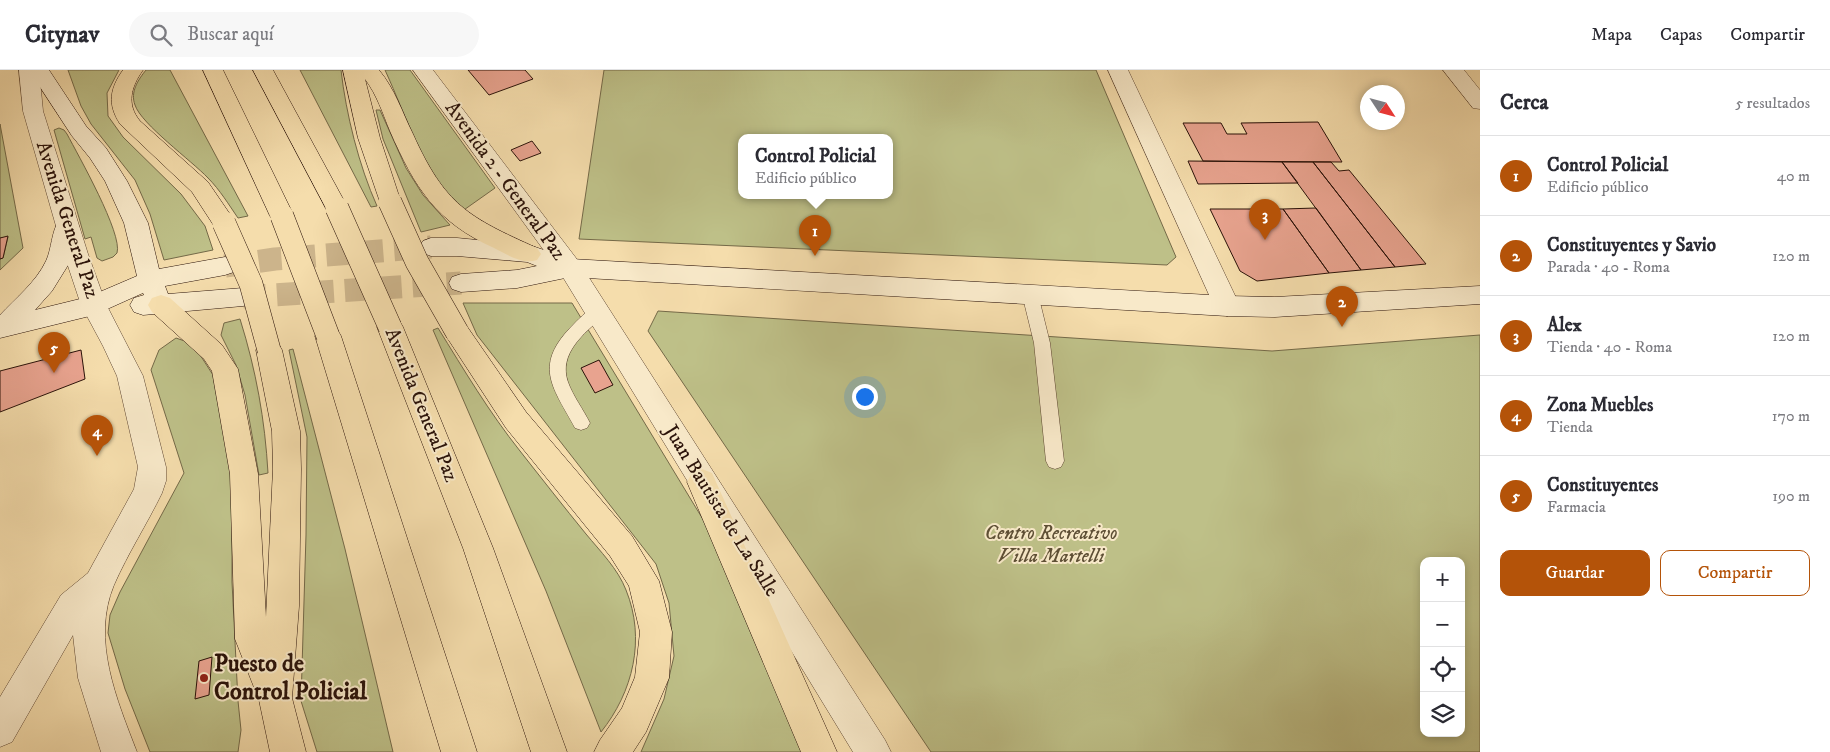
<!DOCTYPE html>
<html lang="es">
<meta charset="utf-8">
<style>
body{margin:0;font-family:"IM FELL DW Pica",serif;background:#f7f7f7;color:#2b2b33}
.controls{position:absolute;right:15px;bottom:15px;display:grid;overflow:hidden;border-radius:10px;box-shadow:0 2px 8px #0003}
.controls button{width:45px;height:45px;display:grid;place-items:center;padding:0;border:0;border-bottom:1px solid #e1e1e2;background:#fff;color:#2b2b33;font:25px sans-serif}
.compass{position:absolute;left:1360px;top:15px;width:45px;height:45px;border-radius:50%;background:#fff;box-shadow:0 2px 8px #0003;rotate:126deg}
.you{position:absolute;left:864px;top:326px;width:18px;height:18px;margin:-12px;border:4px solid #fff;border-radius:50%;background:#1a73e8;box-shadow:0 0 0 8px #1a73e833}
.badge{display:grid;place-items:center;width:32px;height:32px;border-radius:50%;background:#b45309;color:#fff;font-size:16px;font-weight:700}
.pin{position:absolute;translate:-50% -41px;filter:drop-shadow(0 1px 2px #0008)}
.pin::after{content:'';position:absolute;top:26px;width:18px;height:15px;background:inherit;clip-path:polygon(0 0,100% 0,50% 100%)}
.popup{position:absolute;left:738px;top:64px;width:155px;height:65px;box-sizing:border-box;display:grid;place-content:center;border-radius:10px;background:#fff;filter:drop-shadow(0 1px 4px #0005);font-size:16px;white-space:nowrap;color:#7c7c81}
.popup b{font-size:19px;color:#2b2b33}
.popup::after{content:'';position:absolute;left:50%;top:100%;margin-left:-10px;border:10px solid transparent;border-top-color:#fff}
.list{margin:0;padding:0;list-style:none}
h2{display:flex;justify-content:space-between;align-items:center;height:65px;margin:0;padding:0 20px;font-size:21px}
h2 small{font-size:16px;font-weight:400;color:#7c7c81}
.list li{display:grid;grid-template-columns:32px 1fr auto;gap:15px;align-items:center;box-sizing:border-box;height:80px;padding:0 20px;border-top:1px solid #e1e1e2}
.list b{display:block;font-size:19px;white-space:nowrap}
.list p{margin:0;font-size:16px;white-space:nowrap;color:#7c7c81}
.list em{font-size:16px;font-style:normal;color:#7c7c81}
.actions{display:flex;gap:10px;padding:15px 20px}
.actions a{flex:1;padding:11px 0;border:1px solid #b45309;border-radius:10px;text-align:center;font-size:18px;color:#b45309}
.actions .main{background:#b45309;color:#fff}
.icon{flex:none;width:28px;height:28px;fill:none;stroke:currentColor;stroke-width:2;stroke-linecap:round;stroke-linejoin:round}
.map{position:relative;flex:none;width:1480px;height:682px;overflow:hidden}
header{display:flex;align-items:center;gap:30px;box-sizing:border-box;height:70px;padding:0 25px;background:#fff;border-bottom:1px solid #e1e1e2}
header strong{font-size:24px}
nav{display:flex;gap:28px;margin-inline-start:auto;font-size:18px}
.search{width:350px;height:45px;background:#f7f7f7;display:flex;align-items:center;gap:12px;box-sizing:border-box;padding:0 18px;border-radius:28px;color:#7c7c81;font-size:19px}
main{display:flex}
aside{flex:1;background:#fff}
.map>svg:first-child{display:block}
.green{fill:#bec088;stroke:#746948;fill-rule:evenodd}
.building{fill:#e8a38f;stroke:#2a1209}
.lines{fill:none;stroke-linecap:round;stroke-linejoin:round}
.secondary-tunnel{stroke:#ccb48b;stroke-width:23;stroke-dasharray:23 11;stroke-linecap:butt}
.service-casing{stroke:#5d4532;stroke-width:1}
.minor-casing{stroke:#5d4532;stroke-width:1}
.tertiary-casing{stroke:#5d4532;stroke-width:1}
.secondary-casing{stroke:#2a1209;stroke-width:1}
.motorway-casing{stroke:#2a1209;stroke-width:1}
.service{fill:#f8e9c9;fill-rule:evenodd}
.minor{fill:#f8e9c9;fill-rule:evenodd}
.tertiary{fill:#f8e9c9;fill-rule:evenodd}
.secondary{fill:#f8e9c9;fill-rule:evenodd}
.motorway{fill:#f5ddac;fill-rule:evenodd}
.motorway-bridge-casing{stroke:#2a1209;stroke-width:24;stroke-linecap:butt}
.motorway-bridge{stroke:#f5ddac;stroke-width:23}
.poi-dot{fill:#8f2418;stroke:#f8e9c9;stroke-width:2}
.labels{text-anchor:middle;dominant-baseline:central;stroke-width:4;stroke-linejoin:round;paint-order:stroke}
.street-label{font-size:20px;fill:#2a1209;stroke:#f8e9c9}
.park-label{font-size:20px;font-style:italic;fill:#5e4f35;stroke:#f8e9c9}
.near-poi-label{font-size:24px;font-weight:bold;fill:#2a1209;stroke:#f8e9c9;text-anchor:start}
</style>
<header>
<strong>Citynav</strong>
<div class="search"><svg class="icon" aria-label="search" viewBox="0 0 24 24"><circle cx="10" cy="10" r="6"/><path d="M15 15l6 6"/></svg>Buscar aquí</div>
<nav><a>Mapa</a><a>Capas</a><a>Compartir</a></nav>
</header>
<main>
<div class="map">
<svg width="1480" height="682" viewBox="0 0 1480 682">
<rect width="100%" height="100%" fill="#f5ddac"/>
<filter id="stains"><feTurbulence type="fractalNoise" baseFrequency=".004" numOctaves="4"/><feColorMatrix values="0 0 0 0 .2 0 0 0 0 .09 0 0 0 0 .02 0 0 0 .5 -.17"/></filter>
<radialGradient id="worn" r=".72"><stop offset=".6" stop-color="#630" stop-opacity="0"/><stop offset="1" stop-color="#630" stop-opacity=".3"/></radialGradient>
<path class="green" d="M68 0H119L107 23 108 46 123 67 181 124 205 156 213 180 164 190 150 144 135 110 91 54 81 36Z
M146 0H170L248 146 238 148C229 135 220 120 208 108 192 91 141 54 135 35 130 22 138 10 146 0Z
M300 0H341C346 44 359 96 377 136L371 137Z
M385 0H410L495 118 461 142C424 103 407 48 385 0Z
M604 0H1096L1176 187 1167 195 579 169ZM741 67H889V125H741Z
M376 40H380L406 98 423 125 450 155 421 162 383 69Z
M0 54 23 178 0 200V189L3 188 8 167 0 168Z
M59 58 64 60 67 64C78 85 123 164 117 183L113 187 102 191 97 188 91 167 85 169 54 60Z
M463 233H572L710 461 805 682H641L664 629 674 586 669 533 656 494 477 265Z
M658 241 1272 281 1480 265V682H931L648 261ZM1424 491H1461V663H1424Z
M240 249C256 300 265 350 268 403L259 405 245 325 236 295 221 265 224 253Z
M438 258C464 300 489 342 520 381 542 409 564 437 586 464 600 481 618 499 626 520 646 569 633 622 601 662L546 521 433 260Z
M176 268 193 274 213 305 232 410V512L238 631 241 660 238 682H150L125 619 108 563 110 545 120 522 184 403 151 300 159 280Z
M293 279 345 479 393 682H317L301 631 306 465 307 367 289 280Z"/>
<path class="building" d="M468 0H525L533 9 489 25Z
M1318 52 1342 92 1203 91 1183 53H1221L1227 64H1247L1241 53Z
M532 71 541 83 520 91 511 80Z
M1188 91 1282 92 1298 113 1198 114Z
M1282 92H1313L1395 197 1361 200Z
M1313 92H1331L1339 101 1349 100 1426 194 1395 197Z
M1316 138 1361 200 1329 203 1283 139Z
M1210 139H1283L1329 203 1257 211 1240 201Z
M8 166 3 188 0 189V168Z
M81 280 85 309 0 342V301Z
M599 290 613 315 595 323 581 298Z
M212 587 209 625 195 629 199 591Z"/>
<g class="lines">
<path class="secondary-tunnel" d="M225 196 275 189 431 177
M243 227 461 213"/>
<defs>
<path id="service" d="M1030 218 1036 220 1038 224 1050 273 1064 391 1061 397 1055 399 1049 397 1046 391 1034 273 1022 224 1024 220Z
M597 237 603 239 605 243 603 247C584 263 558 284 568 312 573 326 583 339 590 353L587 358 581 360 575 358C554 319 533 297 570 258 578 250 586 240 597 237Z"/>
<path id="minor" d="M1108 0H1128L1240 236 1236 243 1227 246 1218 243 1214 236Z
M1443 0H1464L1480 20V39L1473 38Z"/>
<path id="tertiary" d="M19 0H39L43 41 88 184 106 234 143 306 166 397V411L162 423C147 454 128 483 114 515 91 570 117 630 137 682H101L78 608 73 565 12 672 0 677V627L61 525 88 503 134 419 138 397 117 306 103 276 81 235 64 184 23 41Z
M413 0H433L579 192 885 670 891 682H853L561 204Z"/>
<path id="secondary" d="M29 0H49L86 56 106 78 127 111 148 153 159 199 225 187 234 190 237 196 234 202 225 205 165 216 168 224 243 218 252 220 255 227 252 234 243 236 143 245 134 242 130 235 134 228 144 225 143 223 94 245 0 268V245C16 228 36 212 46 191 52 178 51 163 59 150L67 148 75 150 79 156 70 192 52 221 35 240 88 227 137 206 124 153 105 111 90 88 72 66Z
M431 168H457L529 175 571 189 1227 226 1275 227 1480 216V234L1275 247 1227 246 570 207 517 218 461 222 452 219 449 213 452 207 461 204 517 200 537 196 527 192 457 186H431L423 183 419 177 423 171Z"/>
<path id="motorway" d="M123 0H143C131 17 126 34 140 51L208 112 236 153 232 159 224 161 216 159 192 122 120 54C107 34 110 18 123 0Z
M203 0H223L294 146 290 152 282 154 274 152 270 146Z
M253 0H273L348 138 345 144 337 146 329 144Z
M343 0H379C395 19 402 42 413 64 445 135 468 147 537 178L541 184 537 190C523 195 508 185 494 178 436 152 415 118 390 61 383 44 377 25 365 9L380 68 401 132 398 138 390 140 382 138 358 68Z
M161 225 170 228 222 275 238 299 258 404 266 547 273 399 272 361 256 280 260 273 269 270 278 273 282 280 300 361 301 399 299 536 292 628 306 682H270L259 630 235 569 230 404 212 301 204 289 152 242 148 235 152 228Z
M390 247 399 250 403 257 493 478 567 682H531L463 478 377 257 381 250Z
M457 252 466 255 526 342 632 466 659 511 672 562 669 608 646 662 633 682H594L600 670 622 638 635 607 640 562 629 516 610 486 506 358 448 269 444 262 448 255Z
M328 256 337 259 341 266 477 682H441L315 266 319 259Z
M702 399 712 403 837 682H801L687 412 692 403Z"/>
</defs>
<use href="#service" class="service-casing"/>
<use href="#minor" class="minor-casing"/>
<use href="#tertiary" class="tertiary-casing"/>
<use href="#secondary" class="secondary-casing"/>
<use href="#motorway" class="motorway-casing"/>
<use href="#service" class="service"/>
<use href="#minor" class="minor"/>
<use href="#tertiary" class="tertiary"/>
<use href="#secondary" class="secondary"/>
<use href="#motorway" class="motorway"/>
<defs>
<path id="motorway-bridge" d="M390 132 417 192 457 262
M337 138 390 257
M282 146 328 266
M224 153 251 214 269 280"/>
</defs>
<use href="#motorway-bridge" class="motorway-bridge-casing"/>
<use href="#motorway-bridge" class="motorway-bridge"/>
</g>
<circle class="poi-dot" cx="204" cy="608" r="5"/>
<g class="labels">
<g class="street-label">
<text transform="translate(505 111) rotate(54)">Avenida 2 - General Paz</text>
<text transform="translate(67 150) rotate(72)">Avenida General Paz</text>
<text transform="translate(421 335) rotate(68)">Avenida General Paz</text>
<text transform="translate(721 441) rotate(58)">Juan Bautista de La Salle</text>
</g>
<g class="park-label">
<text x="1051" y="463">Centro Recreativo<tspan x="1051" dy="23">Villa Martelli</tspan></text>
</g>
<g class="near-poi-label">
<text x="214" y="594">Puesto de<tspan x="214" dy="28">Control Policial</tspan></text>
</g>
</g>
<rect width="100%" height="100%" filter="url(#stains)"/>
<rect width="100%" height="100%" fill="url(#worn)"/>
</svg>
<div class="controls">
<button>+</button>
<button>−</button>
<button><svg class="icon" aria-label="locate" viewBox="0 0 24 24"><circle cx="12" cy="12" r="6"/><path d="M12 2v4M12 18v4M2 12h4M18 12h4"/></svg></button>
<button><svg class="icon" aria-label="layers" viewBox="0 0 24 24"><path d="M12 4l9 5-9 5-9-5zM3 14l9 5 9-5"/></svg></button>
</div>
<svg class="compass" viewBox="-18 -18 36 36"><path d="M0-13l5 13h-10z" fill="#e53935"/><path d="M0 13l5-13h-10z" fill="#7c7c81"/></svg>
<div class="you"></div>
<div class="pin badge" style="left:815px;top:186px">1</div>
<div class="popup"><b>Control Policial</b>Edificio público</div>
<div class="pin badge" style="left:1342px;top:257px">2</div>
<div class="pin badge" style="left:1265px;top:170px">3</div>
<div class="pin badge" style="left:97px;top:386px">4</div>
<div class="pin badge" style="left:54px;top:303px">5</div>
</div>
<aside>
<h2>Cerca<small>5 resultados</small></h2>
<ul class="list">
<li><span class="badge">1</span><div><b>Control Policial</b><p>Edificio público</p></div><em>40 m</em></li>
<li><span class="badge">2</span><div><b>Constituyentes y Savio</b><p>Parada · 40 - Roma</p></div><em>120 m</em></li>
<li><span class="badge">3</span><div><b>Alex</b><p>Tienda · 40 - Roma</p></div><em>120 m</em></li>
<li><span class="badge">4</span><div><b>Zona Muebles</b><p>Tienda</p></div><em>170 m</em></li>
<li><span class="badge">5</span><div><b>Constituyentes</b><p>Farmacia</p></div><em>190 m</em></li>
</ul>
<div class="actions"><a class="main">Guardar</a><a>Compartir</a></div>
</aside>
</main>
